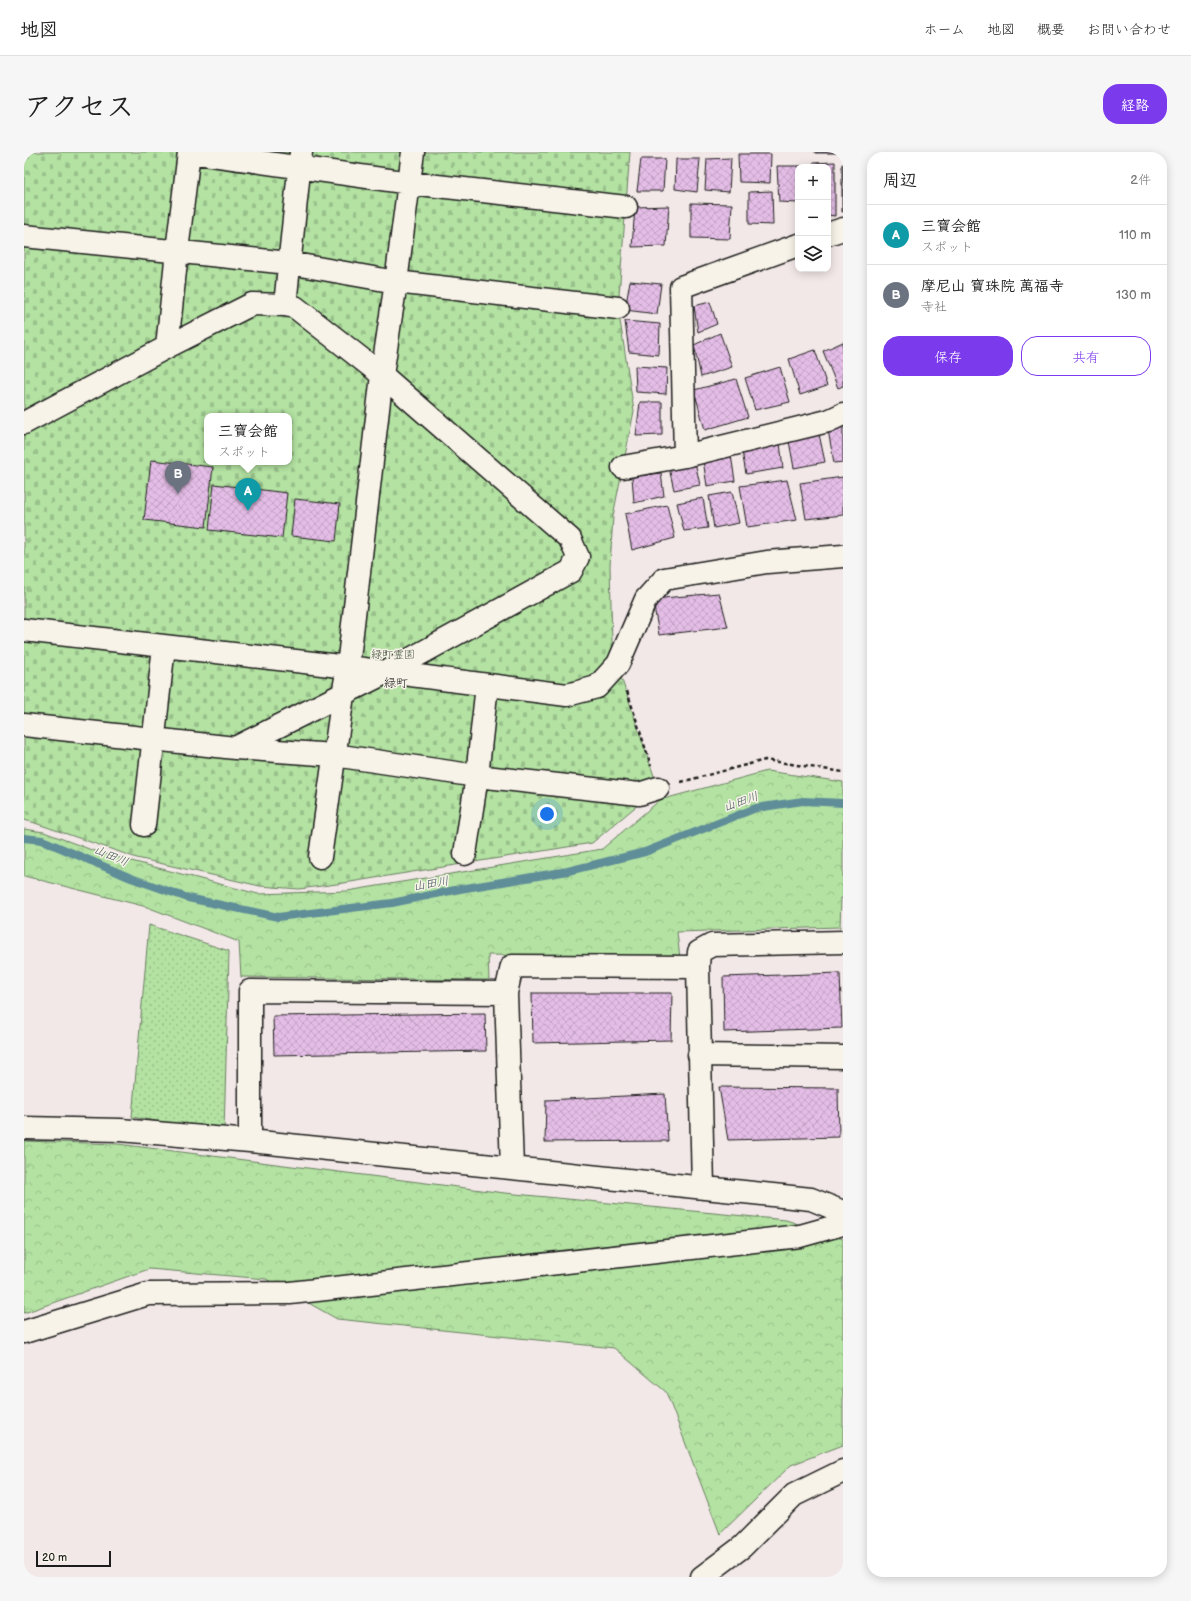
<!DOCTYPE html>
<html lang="ja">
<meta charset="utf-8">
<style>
body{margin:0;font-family:"Balsamiq Sans","Klee One",sans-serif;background:#f6f6f6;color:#222}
.controls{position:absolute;right:12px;top:12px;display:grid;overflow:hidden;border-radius:8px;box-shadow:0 2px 10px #0003}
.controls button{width:36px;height:36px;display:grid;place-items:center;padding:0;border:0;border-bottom:1px solid #e0e0e0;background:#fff;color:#222;font:20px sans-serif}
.scale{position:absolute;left:12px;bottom:10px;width:75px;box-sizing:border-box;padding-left:4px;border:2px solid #1c1c1c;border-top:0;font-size:11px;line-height:14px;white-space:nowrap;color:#1c1c1c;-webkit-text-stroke:3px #f7f3e8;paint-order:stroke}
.you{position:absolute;left:523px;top:662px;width:14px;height:14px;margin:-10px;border:3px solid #fff;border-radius:50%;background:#1a73e8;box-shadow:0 0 0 6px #1a73e833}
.badge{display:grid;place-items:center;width:26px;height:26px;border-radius:50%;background:#7c3aed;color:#fff;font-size:13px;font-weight:700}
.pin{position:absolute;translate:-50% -33px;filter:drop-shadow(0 1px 2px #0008)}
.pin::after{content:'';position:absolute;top:21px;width:14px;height:12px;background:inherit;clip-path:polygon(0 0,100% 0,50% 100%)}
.popup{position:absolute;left:180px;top:261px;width:88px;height:52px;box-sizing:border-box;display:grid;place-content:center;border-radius:8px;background:#fff;filter:drop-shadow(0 1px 3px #0005);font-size:13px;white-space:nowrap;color:#767676}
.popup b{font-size:15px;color:#222}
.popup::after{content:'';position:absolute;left:50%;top:100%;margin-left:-8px;border:8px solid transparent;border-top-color:#fff}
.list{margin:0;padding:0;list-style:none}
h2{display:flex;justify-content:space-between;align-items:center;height:52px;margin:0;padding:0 16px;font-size:17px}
h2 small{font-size:13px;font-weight:400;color:#767676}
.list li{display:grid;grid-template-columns:26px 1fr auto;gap:12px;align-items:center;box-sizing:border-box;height:60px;padding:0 16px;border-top:1px solid #e0e0e0}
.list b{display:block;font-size:15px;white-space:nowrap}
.list p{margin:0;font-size:13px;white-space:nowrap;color:#767676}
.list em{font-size:13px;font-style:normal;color:#767676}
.actions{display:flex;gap:8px;padding:12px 16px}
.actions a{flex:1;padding:9px 0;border:1px solid #7c3aed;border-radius:16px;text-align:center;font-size:14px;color:#7c3aed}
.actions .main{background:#7c3aed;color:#fff}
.icon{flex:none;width:22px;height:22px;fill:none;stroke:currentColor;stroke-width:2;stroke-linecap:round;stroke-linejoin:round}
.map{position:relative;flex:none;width:819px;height:1425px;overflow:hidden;border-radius:16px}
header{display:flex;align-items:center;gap:24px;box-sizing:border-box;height:56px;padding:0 20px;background:#fff;border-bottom:1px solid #e0e0e0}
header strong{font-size:19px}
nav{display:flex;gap:22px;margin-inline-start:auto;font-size:14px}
.intro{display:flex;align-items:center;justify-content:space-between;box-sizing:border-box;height:96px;padding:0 24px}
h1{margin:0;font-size:28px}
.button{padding:10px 18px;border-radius:16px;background:#7c3aed;color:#fff;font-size:14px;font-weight:700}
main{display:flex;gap:24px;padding:0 24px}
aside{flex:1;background:#fff;border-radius:16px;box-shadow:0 2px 10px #0003}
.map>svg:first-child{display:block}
.grass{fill:url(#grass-dots);stroke:#687f5f}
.forest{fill:url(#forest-crowns);stroke:#687f5f}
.cemetery{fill:url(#cemetery-stones);stroke:#687f5f;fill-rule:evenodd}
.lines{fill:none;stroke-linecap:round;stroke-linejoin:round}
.stream{stroke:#5f8d98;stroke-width:8}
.building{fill:url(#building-cross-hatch);stroke:#1c1c1c}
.minor-casing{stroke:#1c1c1c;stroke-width:25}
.path{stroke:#1c1c1c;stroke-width:2.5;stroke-dasharray:4 3;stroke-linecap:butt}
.minor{stroke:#f7f3e8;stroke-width:22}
.labels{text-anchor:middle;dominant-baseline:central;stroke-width:3;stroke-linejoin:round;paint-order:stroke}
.park-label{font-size:11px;fill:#495744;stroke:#f7f3e8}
.neighbourhood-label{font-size:12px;fill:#1c1c1c;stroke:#f7f3e8}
.water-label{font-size:12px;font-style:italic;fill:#3d545a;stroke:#f7f3e8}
</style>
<header>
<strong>地図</strong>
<nav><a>ホーム</a><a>地図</a><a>概要</a><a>お問い合わせ</a></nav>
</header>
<div class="intro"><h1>アクセス</h1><a class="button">経路</a></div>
<main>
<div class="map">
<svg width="819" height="1425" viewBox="0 0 819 1425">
<defs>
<pattern id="grass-dots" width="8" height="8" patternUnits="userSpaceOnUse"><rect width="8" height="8" fill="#b3e2a2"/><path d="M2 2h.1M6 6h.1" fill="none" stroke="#99c18b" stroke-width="1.8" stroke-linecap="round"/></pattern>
<pattern id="forest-crowns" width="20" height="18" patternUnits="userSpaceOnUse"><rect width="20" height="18" fill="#b3e2a2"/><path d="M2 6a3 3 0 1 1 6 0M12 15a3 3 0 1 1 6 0" fill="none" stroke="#99c18b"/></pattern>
<pattern id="cemetery-stones" width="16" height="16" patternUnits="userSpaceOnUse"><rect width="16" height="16" fill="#b3e2a2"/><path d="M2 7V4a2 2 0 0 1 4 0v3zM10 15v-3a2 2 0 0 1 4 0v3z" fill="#99c18b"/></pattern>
<pattern id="building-cross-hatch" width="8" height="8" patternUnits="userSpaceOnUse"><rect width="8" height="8" fill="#e4bde6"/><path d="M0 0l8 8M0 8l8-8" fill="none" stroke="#c3a2c5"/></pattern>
</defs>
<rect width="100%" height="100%" fill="#f3e8e8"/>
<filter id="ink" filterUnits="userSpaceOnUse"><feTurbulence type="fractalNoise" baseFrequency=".025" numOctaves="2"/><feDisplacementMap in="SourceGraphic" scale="8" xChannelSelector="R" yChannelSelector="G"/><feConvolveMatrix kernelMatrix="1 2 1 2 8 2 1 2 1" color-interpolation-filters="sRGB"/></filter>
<g filter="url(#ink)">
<path class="grass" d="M125 773 205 799 200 980 108 965Z"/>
<path class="forest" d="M743 619 819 630V746H817L816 775 653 780 656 806 464 803 465 828 217 825 215 790 123 755 0 724V677L20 680 73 700 234 742 323 739 578 697 636 648Z
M0 989 94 992 481 1041 762 1068 819 1087V1293L767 1313 696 1382 642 1240 590 1196 313 1167 242 1127 125 1117 0 1161Z"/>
<path class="cemetery" d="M0 0H606L594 156 610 259 589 364 586 414 588 489 598 528 634 636 568 691 320 731 275 737 236 734 113 706 8 670 0 668ZM183 264H265V310H183Z"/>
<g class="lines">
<path class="stream" d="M0 686 18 688 107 726 164 746 254 765 368 751 436 737 544 719 621 700 732 656 779 649 819 651"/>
</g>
<path class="building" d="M791 0H819V1H791Z
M714 2H747L746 31 715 30Z
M707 6 705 40 681 38 683 7Z
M617 7H641L639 39H613Z
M652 7H676L673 40 651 37Z
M811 10V64L804 63V15H789V11Z
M818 12H819V60H818Z
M753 14H780L774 15V51L755 50Z
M748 39 749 73 725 72V40Z
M667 51 708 52 706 87 667 86Z
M645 54 642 94 608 95 611 55Z
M606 129 637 132 633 162 601 158Z
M686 150 693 172 674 180 670 154Z
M601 169 636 172 635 203 605 200Z
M696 181 708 215 677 225 670 193Z
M819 190V234L814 236 799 199Z
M791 198 803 234 776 243 765 207Z
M611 214 643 216 642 242 612 240Z
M756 215 766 250 731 258 721 226Z
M712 227 724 265 681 278 670 238Z
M616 250H638V283L612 284Z
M819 275V310L810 311 804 278Z
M795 282 801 310 770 316 765 289Z
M756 291 759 316 722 322 718 299Z
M707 303 711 329 683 334 679 308Z
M127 308 189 315 182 375 120 368Z
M671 310 676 333 650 338 645 316Z
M637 321 640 344 610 351 608 325Z
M819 325V363L782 367 776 331Z
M763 328 773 368 723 375 716 334Z
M190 332 263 341 258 386 185 378Z
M708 340 715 371 690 376 685 344Z
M679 346 684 376 660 379 653 351Z
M271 347 316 352 312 389 267 384Z
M643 353 651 386 608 398 601 362Z
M695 441 704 475 635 483 630 454 639 446Z
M816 821 818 876 700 880 699 825Z
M508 841H648L647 888 509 891Z
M461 861 462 899 250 903 249 864Z
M695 935 814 936 815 985 704 988Z
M641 942 644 989 521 990 522 948Z"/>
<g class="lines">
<defs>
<path id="minor" d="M166 0 386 31 602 55
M804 82 819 77
M0 84 265 111 372 130 594 156
M774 93 657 135 661 304 804 269 819 262
M261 153 277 0
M143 195 153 99 165 0
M0 271 143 195 228 152 261 153 271 155 358 223 546 387 554 405 547 419 363 520 211 596
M599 315 661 304
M0 478 324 515 543 543 573 535 594 512 622 447 640 427 743 410 819 404
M0 573 211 596 310 603 453 624 615 642 634 636
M120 673 140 494
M441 702 453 624 463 533
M296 705 319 543 324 515 358 223 372 130 389 0
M674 815 675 800 688 793 819 790
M675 903 819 905
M0 976 96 978 226 989 787 1047 819 1060
M226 989V839L482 841
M488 1016 482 841 488 814 674 815 679 1036
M0 1180 124 1142 266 1141 776 1084 819 1072
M678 1425 718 1395 770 1343 819 1319"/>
</defs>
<use href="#minor" class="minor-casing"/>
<path class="path" d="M603 539 627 614
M657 630 741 608 819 620"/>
<use href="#minor" class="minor"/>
</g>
</g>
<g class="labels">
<g class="park-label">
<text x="369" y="502">緑町霊園</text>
</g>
<g class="neighbourhood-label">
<text x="372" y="531">緑町</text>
</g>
<g class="water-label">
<text transform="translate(717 650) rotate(-19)">山田川</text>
<text transform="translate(87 704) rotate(23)">山田川</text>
<text transform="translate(407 732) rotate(-10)">山田川</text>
</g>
</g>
</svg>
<div class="controls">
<button>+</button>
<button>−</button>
<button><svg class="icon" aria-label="layers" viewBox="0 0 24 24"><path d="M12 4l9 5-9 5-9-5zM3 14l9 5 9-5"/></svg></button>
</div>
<div class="scale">20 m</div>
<div class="you"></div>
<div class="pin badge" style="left:224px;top:359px;background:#0f9aa8">A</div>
<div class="popup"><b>三寶会館</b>スポット</div>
<div class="pin badge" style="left:154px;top:342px;background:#6b7280">B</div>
</div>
<aside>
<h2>周辺<small>2件</small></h2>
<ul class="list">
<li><span class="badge" style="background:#0f9aa8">A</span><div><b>三寶会館</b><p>スポット</p></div><em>110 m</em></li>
<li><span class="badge" style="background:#6b7280">B</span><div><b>摩尼山 寶珠院 萬福寺</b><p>寺社</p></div><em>130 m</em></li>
</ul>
<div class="actions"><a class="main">保存</a><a>共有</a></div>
</aside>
</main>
